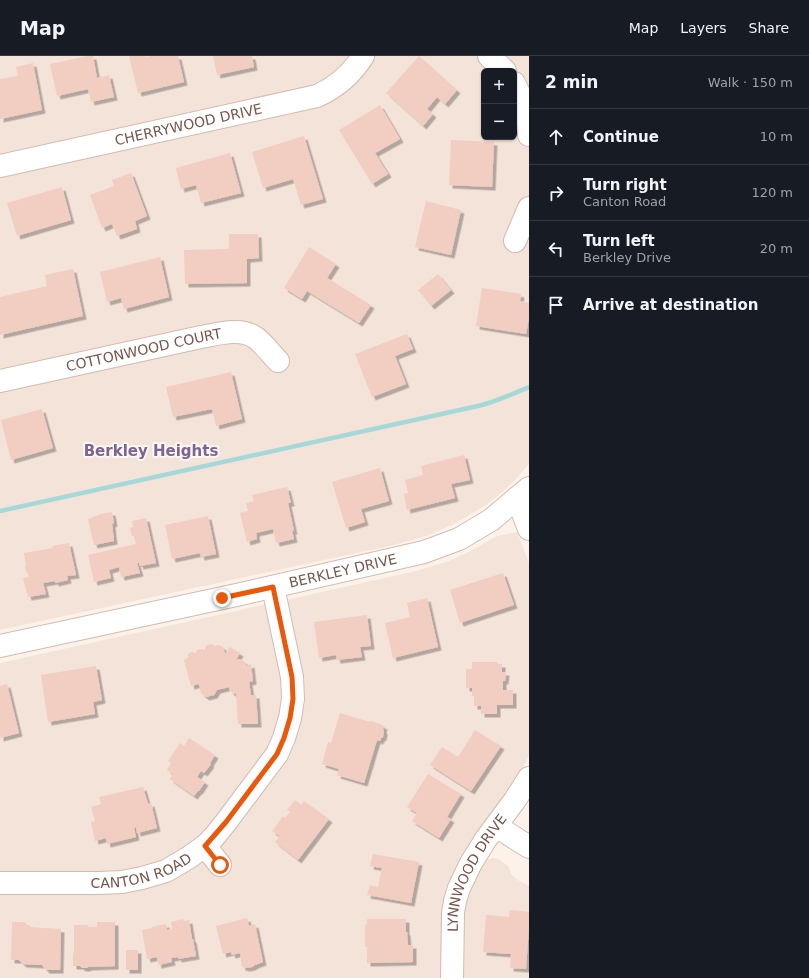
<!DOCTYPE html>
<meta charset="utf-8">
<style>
body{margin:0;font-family:"DejaVu Sans",sans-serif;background:#20242c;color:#f1f3f6}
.controls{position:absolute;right:12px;top:12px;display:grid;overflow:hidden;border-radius:6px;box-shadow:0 1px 3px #0004}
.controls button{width:36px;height:36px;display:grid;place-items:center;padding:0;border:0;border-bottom:1px solid #363941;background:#171b24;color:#f1f3f6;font:20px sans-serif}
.stop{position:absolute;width:12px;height:12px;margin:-9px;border:3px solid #ea580c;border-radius:50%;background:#fff}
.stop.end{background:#ea580c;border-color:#fff;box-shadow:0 1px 4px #0008}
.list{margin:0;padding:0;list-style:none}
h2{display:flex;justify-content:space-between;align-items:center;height:52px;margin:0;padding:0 16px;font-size:17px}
h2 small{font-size:13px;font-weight:400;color:#9ea1a6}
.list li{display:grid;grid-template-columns:26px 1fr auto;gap:12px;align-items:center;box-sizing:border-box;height:56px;padding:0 16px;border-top:1px solid #363941}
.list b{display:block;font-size:15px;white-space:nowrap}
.list p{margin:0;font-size:13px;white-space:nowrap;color:#9ea1a6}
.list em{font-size:13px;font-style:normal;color:#9ea1a6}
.icon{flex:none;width:22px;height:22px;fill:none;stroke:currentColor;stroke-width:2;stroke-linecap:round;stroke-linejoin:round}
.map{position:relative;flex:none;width:529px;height:922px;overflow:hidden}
header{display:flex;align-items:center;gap:24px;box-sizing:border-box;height:56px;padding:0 20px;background:#171b24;border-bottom:1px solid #363941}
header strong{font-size:19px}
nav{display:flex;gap:22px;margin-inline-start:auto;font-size:14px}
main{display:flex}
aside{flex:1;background:#171b24}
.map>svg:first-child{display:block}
.residential{fill:#f4e3d8;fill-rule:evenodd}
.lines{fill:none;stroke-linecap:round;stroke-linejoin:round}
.stream{stroke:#a4d9d8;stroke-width:4.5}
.building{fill:#f2cdc1;filter:url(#shadow)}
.minor-casing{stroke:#d2bbb1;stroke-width:24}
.minor{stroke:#fff;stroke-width:22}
.route{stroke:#ea580c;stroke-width:5}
.labels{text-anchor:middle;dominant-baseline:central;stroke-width:4;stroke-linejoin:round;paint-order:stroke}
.street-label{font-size:14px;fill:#78554c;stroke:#fff7f1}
.neighbourhood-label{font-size:15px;font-weight:bold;fill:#7b6594;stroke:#fff7f1}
</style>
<header>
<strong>Map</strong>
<nav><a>Map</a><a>Layers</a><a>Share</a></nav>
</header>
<main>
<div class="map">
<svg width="529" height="922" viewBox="0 0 529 922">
<defs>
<filter id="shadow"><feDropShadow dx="3.5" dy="3.5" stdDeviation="0" flood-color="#0004"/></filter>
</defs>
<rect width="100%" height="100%" fill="#fdf2ea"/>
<path class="residential" d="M0 0H529V408L515 424 501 437 486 449 456 467 429 479 394 489 0 574ZM484 15H514V81H484Z
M517 476 529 507V699L521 716 468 793 456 812 447 831 442 855V922H0V607L412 516 436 509 449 505 467 497 497 480Z
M495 802 500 804 508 810 512 819 518 824 529 830V922H464V865L465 855 469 835 481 812 486 805 488 803Z"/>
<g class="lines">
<path class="stream" d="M0 455 478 350C496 346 512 338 529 331"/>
</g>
<path class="building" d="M88 0H93L97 22 109 19 114 41 91 46 88 33 57 40 50 8Z
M129 0H145L146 1 150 0H178L184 26 138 37Z
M213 0H252L254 11 217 19Z
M419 0 457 34 445 48 437 41 427 53 433 58 423 70 386 37Z
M33 7 42 54 0 63V23L18 20 16 11Z
M380 49 400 83 375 97 388 118 372 128 339 74Z
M304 80 323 143 301 149 293 123 263 132 252 96Z
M451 84 494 86 492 131 449 129Z
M230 97 241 137 201 147 196 129 181 133 176 112Z
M131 117 147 160 135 165 137 173 117 180 112 168 102 172 90 139 114 130 112 124Z
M62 131 71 164 17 180 7 147Z
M426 145 461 154 451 199 415 191Z
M229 178H258L259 202 247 203V227L185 228 184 194 229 193Z
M309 191 336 208 327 222 371 249 359 267 307 235 302 243 284 232Z
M160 201 169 241 124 253 121 242 107 246 100 216Z
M73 213 83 260 0 279V241L47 230 45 219Z
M438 218 451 234 431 250 418 234Z
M482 232 521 238 520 245 529 247V262L526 278 476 270Z
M407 278 413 293 395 300 406 328 372 341 355 298Z
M231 316 242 363 216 370 212 353 173 361 166 331Z
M42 353 53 392 11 404 1 364Z
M464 399 470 424 451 428 455 442 407 454 404 438 408 437 405 424 423 419 421 410Z
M380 412 389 445 361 453 365 466 346 472 332 426Z
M287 431 291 447H288L294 475H292L294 483 276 487 273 473 256 477 257 483 247 486 240 457 248 455 246 447 254 445 252 439Z
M112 456 114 467 112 468 114 485 94 489 88 463 101 458Z
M208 460 216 498 201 501 200 497 172 503 165 469Z
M146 462 156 507 140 510 139 507H137L140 517 121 521 119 511 109 514 111 522 94 526 88 499 136 488 134 480H132L130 472 133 471 132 465Z
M69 487 76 519 67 520 68 524 55 527V525L43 527 46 538 28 541 23 522 29 521 28 517 26 516 25 511 26 509 24 497 53 492 52 490Z
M503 517 514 549 460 567 450 534Z
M427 542 438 591 393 602 385 567 410 561 407 547Z
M367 559 371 590 360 591 362 601 337 604 336 599 319 602 314 566Z
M211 588 215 590 219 589 223 591 225 598 230 591 240 597 236 604 240 603 245 606 246 610 251 608 253 625 249 626 251 639H256L258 668H238L236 637 234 638 230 635 229 631 217 634 214 639 206 641 201 637 199 628 191 630 184 604 188 602V598L191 596 196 597 197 594 203 593 205 594V592L207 589Z
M472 606H497L498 608H502V616H506L505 625H503V634H513V649H497V658H481V650H474V640H472V632H466V613H472Z
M96 610 102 644 93 646 95 658 48 666 41 619Z
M7 628 19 677 0 682V630Z
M340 657 370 666V665L381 668V669L384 670 383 673 384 676 383 681 381 682 380 685 377 684 364 727 337 719 339 713 322 708 328 686 331 687Z
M475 674 501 690 471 735 430 709 442 691 458 701Z
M189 682 215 699 210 707 211 708 204 717 201 715 197 721 205 726 199 735H198L194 740 170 723 173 718 167 714 171 707 168 705 180 687 184 690Z
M428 718 461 738 447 761 451 763 439 782 412 765 417 757 407 751Z
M143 731 148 748 151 747 157 772 137 777 136 771 134 772 136 781 107 788 106 782 95 785 91 766 95 765 91 751 101 748 99 741Z
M295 744 301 749 304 745 329 763 298 804 275 786 280 780 272 775 283 760 285 762 290 756 287 754Z
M373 798 419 806 411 847 367 839 370 829 378 831 382 812 370 810Z
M510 854 529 856V870L526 913 510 912 511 898 483 896 486 859 509 861Z
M247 862 249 870 255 868 263 906 255 909 252 911 246 912 242 911 240 897 232 899 231 896 223 898 216 870Z
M183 863 184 865 189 864 192 883H193L196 900 178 903V901L171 902 172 906 158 909 157 901 147 903 142 874 152 872V871L166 868 167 874 172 873 171 866Z
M367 863H406V876H407L408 889H413V906L367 907V891H365V869L367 868Z
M12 866H25L29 871 61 873 60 914H46L42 909 23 908 19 904H11Z
M97 866H115V910L88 911 87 912H82L80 910H73V897H74V869H88V871H97Z
M126 894H138V914H126Z"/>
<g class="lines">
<defs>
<g id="minor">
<path d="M489 0 505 15"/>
<path d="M514 27 520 39 527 56 529 79"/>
<path id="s1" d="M0 110 317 40C337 31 351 19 363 0"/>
<path d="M515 185 529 152"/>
<path id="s2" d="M0 325 201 281C218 278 241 271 256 282 264 288 271 298 278 305"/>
<path d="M517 442 529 473"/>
<path id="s3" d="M0 590 241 538 424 496 459 483 491 464 529 432"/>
<path d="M496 770 529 791"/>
<path d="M205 790 220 809"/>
<path id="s4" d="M0 827H100L122 826 142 822 166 815 188 802 205 790 214 781 226 766 277 698 284 682 290 662 293 643 292 621 273 531"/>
<path id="s5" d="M452 922 453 857 455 845 459 832 471 807 486 783 515 744 529 722"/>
</g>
</defs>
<use href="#minor" class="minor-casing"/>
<use href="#minor" class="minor"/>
</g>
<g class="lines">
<path class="route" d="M220 809 205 790 226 766 277 698 284 682 290 662 293 643 292 621 273 531 222 542"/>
</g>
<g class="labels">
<g class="street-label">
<text stroke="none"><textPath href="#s1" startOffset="193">CHERRYWOOD DRIVE</textPath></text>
<text stroke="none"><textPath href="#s2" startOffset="147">COTTONWOOD COURT</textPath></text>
<text stroke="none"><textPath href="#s3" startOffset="351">BERKLEY DRIVE</textPath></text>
<text stroke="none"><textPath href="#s4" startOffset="143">CANTON ROAD</textPath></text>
<text stroke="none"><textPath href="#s5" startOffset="111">LYNNWOOD DRIVE</textPath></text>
</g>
<g class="neighbourhood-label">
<text x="151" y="395">Berkley Heights</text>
</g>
</g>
</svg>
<div class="controls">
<button>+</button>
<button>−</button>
</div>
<div class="stop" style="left:220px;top:809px"></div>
<div class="stop end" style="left:222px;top:542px"></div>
</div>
<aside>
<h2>2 min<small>Walk · 150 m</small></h2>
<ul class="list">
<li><svg class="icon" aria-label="ahead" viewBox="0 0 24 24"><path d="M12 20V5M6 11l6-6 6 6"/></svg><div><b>Continue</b></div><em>10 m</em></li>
<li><svg class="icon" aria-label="right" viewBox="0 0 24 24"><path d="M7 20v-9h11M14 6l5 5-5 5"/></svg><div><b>Turn right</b><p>Canton Road</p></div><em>120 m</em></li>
<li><svg class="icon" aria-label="left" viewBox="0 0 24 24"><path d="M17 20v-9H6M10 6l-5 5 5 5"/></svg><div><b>Turn left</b><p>Berkley Drive</p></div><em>20 m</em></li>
<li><svg class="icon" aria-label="arrive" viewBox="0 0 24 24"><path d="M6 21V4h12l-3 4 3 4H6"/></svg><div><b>Arrive at destination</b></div></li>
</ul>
</aside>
</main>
